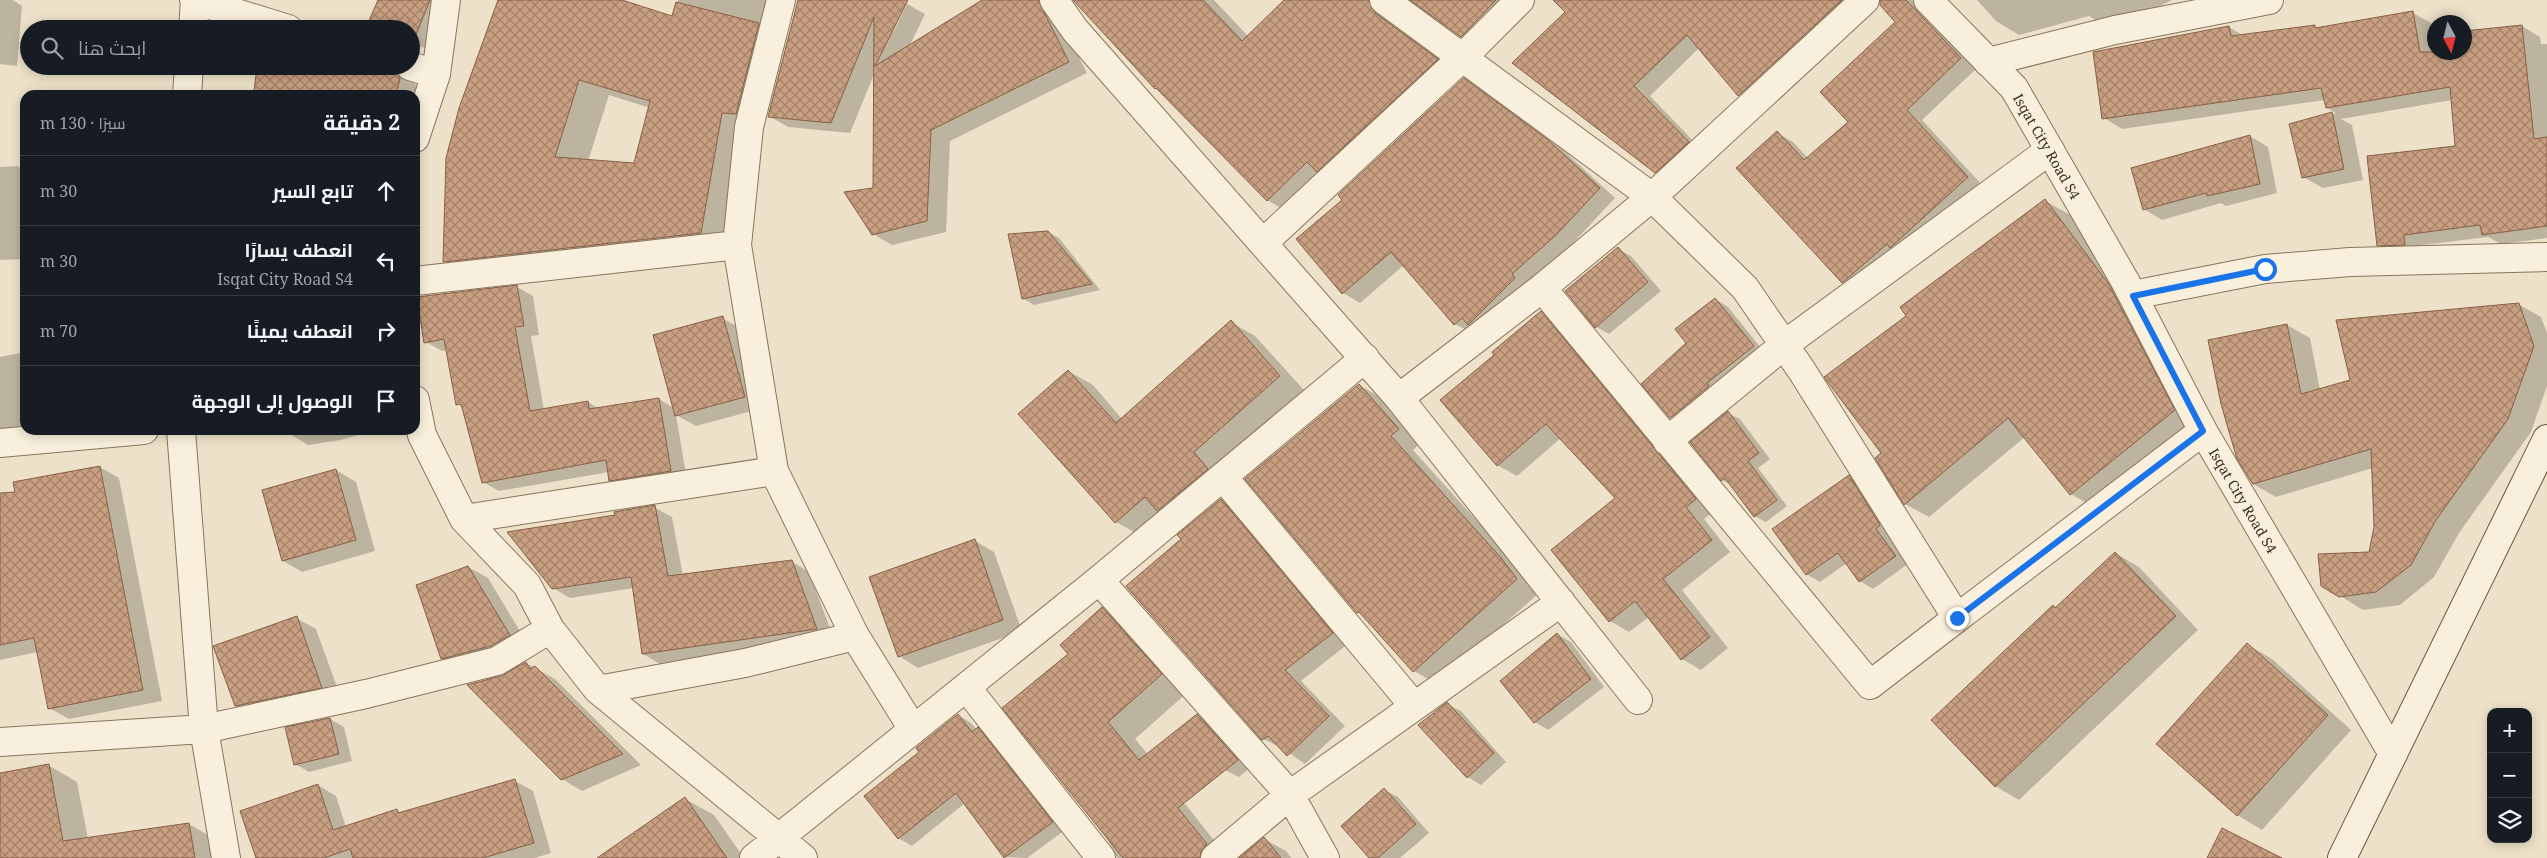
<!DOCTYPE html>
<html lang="ar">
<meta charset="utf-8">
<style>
body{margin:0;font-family:"Noto Serif",Cairo,serif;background:#242831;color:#f1f3f6;direction:rtl}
.controls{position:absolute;right:15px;bottom:15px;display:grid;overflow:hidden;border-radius:10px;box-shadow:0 2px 12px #0003}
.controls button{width:45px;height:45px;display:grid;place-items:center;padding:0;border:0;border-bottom:1px solid #363941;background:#171b24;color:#f1f3f6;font:25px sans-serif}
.compass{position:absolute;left:2427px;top:15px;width:45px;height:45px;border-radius:50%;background:#171b24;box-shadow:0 2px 12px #0003;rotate:173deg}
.stop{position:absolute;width:15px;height:15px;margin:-11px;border:4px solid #1a73e8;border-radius:50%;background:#fff}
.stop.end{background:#1a73e8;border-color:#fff;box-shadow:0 1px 5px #0008}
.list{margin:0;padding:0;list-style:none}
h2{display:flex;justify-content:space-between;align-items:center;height:65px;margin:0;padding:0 20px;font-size:21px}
h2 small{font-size:16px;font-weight:400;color:#9ea1a6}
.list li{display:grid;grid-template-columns:32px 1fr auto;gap:15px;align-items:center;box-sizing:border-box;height:70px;padding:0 20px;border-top:1px solid #363941}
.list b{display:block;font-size:19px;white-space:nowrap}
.list p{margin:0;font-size:16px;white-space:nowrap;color:#9ea1a6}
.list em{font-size:16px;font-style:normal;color:#9ea1a6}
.icon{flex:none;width:28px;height:28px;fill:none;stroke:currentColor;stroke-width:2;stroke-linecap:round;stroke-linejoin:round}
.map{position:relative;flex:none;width:2547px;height:858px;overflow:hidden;direction:ltr}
.search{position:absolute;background:#171b24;box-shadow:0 2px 12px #0003;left:20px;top:20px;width:400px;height:55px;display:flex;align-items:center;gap:12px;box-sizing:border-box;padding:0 18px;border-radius:28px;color:#9ea1a6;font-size:19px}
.panel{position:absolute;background:#171b24;box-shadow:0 2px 12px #0003;left:20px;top:90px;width:400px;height:345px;border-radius:15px;direction:rtl}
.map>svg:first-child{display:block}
.shadow{fill:#0003;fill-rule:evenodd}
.building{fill:url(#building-cross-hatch);stroke:#875f45;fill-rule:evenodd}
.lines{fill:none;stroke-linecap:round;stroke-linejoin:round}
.minor-casing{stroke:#89755e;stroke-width:30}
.tertiary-casing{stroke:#89755e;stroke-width:30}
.secondary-casing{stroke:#6b5641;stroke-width:30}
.minor{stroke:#f8f0dc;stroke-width:28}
.tertiary{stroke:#f8f0dc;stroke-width:28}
.secondary{stroke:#f8f0dc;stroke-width:28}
.route{stroke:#1a73e8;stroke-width:6}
.labels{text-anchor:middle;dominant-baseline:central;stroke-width:4;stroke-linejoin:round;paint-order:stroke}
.street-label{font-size:14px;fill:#3a2d21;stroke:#f4ecd9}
</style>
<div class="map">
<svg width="2547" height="858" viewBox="0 0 2547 858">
<defs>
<pattern id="building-cross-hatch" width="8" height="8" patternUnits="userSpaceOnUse" patternTransform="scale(1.25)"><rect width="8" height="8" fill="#c99f81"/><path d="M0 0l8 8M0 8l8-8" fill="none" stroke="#a48269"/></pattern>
</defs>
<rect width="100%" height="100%" fill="#ede2c9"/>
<path class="shadow" d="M0 0H13L22 6 17 66 0 64Z
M379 0H452L431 50 411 43V29H376L368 24Z
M500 0H618L673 17 678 0H786L735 130 749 139 730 249 473 278 444 261ZM609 95 650 108 635 165 588 161Z
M801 0H899L893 33 907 4 925 14 909 47 984 0H1050L1087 73 950 141 946 232 892 245 873 234 875 72 850 133 788 127 769 116Z
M1075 0H1214L1248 36 1286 0H1403L1462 74 1292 214 1267 200 1162 92 1156 88Z
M1412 0H1532L1487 51 1462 36Z
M1569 0H1868L1755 105 1739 95 1699 48 1650 96 1704 152 1672 182 1656 172 1567 12Z
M1881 0H1912L1977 68 1922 120 1983 186 1860 291 1843 282 1777 133 1793 142 1808 158 1849 122 1897 22Z
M1977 0H2172L2112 30 2089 16 2019 35 1996 21Z
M2413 13 2431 23 2434 35V52H2464L2522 26 2540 37 2541 44H2547V238L2501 244 2488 237 2422 245 2423 255 2397 256 2378 245 2457 147 2452 100 2341 119 2352 125 2363 180 2323 188 2303 177 2291 125 2336 113 2327 108 2325 100 2122 129 2104 118 2229 27 2244 36 2314 26 2318 29Z
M397 66 413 80 418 89 415 95H203L394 75Z
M1464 79 1563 150 1615 198 1572 244 1472 333 1455 324 1404 265 1360 303 1343 293 1298 240 1344 200Z
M2250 136 2268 147 2277 193 2226 206 2221 203 2162 220 2144 209Z
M17 166 25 170V259L0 260V167Z
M2045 201 2069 214 2131 298 2197 424 2095 508 2071 494 2025 437 1929 517 1905 504 1877 458 1883 454 1908 316Z
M1048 232 1059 238 1100 290 1034 305 1024 299Z
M1618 249 1631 256 1661 291 1609 334 1596 327Z
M517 287 533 296 539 335 531 336 544 410 588 402 599 409 659 399 674 408 722 318 742 329 763 408 696 426 676 415 687 480 627 489 610 480 609 472 499 491 483 482 463 407 457 404 447 350 442 351 426 342Z
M1715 299 1728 307 1766 354 1684 425 1671 417 1643 384 1688 343Z
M2518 304 2541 317 2547 333V386L2531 432 2459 533 2434 577 2400 605 2363 610 2340 596 2370 553 2375 527 2373 468 2276 497 2253 484 2287 325 2310 338 2320 390 2351 380Z
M1541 313 1560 324 1714 511 1704 519 1730 552 1682 590 1728 648 1701 670 1682 659 1649 617 1629 632 1610 621 1552 550 1617 499 1561 438 1517 476 1497 465 1496 355Z
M1231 322 1255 336 1304 390 1141 536 1116 522 1068 371 1093 385 1122 419Z
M25 352V429L0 432V357Z
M1359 385 1382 398 1421 443 1413 450 1525 574 1539 593 1437 684 1414 671 1365 616 1358 612Z
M1728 413 1740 419 1770 459 1758 468 1787 506 1766 522 1754 516 1731 485 1722 480Z
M289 430H375L341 440 308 445 290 434Z
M100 467 119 478 162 701 69 719 49 708 38 652 0 660V579Z
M336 470 356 482 375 551 302 572 283 561Z
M1849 477 1862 485 1893 533 1889 537 1908 564 1873 589 1860 581 1847 563 1820 582 1806 574Z
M1221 500 1238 510 1349 643 1301 681 1345 726 1305 764 1282 748 1263 739 1127 586 1183 539Z
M654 507 672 517 683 576 791 561 809 572 834 639 660 664 643 654 634 588 570 598 553 588 616 516Z
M975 541 994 552 1022 631 918 668 899 656Z
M2115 553 2139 567 2198 630 2019 800 1995 786Z
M468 567 488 578 529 646 462 669 442 658Z
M1102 609 1130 625 1189 691 1135 739 1166 776 1107 819 1070 654Z
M296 618 316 629 341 698 255 717 236 706Z
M1557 634 1571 642 1604 687 1548 730 1535 722Z
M2248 645 2272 659 2351 730 2262 830 2237 815Z
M526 663 555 679 641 765 582 791 562 779 502 677Z
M1447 704 1461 711 1506 762 1481 785 1468 777Z
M958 715 971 723 977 730 991 737 1065 830 1027 858 1005 857 965 803 912 846 898 838 921 753Z
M1197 716 1211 723 1250 768 1239 777 1225 770Z
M330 719 344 727 352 761 309 772 295 764 287 728Z
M48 765 77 782 88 839 189 824 218 841 220 858H0V775Z
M515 781 533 791 551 853 535 858H258L318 785 336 796 346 827 396 810 402 813Z
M1384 790 1398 797 1429 833 1400 858H1371Z
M1164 792 1186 805 1228 858H1117L1108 840Z
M685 799 714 815 744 858H599Z
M1264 839 1286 851 1291 858H1241Z"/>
<path class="building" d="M378 0H430L413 42 411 29H382L368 23Z
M498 0H622L672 16 676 2 759 23 736 114 722 113 701 233 443 262 446 158 459 108ZM579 80 650 101 634 163 555 157Z
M798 0H908L875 66 982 0H1038L1069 62 931 130 927 221 872 235 844 192 873 188 874 17 831 123 768 117Z
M1073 0H1203L1242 41 1284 0H1369L1375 13 1438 59 1317 172 1307 162 1267 201 1156 88 1155 89Z
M1410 0H1496L1461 37Z
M1553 0H1842L1738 96 1687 35 1634 86 1689 142 1655 173 1512 63 1565 12Z
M1880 0H1906L1961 58 1907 110 1968 177 1890 248 1887 244 1842 283 1736 168 1777 131 1804 160 1848 122 1820 92 1895 22 1880 5Z
M2413 11 2420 52H2464V31L2522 25 2534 139 2547 137V226L2482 235 2480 225 2404 235 2405 245 2377 246 2367 156 2455 146 2450 87 2326 108 2321 88 2102 119 2093 52 2229 26 2231 36 2315 25V28Z
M257 66H395L400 78 396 95H275L254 92Z
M1464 78 1547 139 1600 188 1556 235 1512 274 1515 278 1468 325 1462 318 1454 325 1391 252 1342 294 1296 239 1342 200 1338 195Z
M2332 112 2344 169 2302 178 2289 124Z
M2250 135 2260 184 2207 196 2206 193 2143 210 2131 168Z
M2045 199 2108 283 2175 410 2070 495 2008 418 1904 505 1875 458 1881 453 1824 377 1906 316 1900 307Z
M1048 231 1092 284 1022 299 1008 234Z
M1618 247 1648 282 1595 328 1565 291Z
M517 285 524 326 515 327 530 411 588 401 589 409 659 398 671 471 609 481 606 460 482 483 461 404 456 405 444 339 424 343 417 297Z
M1715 298 1754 346 1707 383 1709 386 1670 418 1641 384 1686 343 1675 329Z
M2519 303 2534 346 2508 419 2436 520 2411 565 2376 592 2339 597 2321 586 2318 554 2369 552 2374 527 2371 449 2253 484 2237 459 2221 404 2208 340 2287 324 2301 394 2350 380 2336 320Z
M1541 311 1696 499 1686 507 1712 540 1663 579 1710 637 1681 660 1635 601 1609 622 1551 550 1615 498 1546 424 1497 466 1440 400 1494 355 1492 352Z
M723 316 745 397 675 416 653 335Z
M1231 320 1280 376 1194 452 1208 469 1157 511 1145 497 1115 523 1018 414 1068 370 1116 423Z
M1359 384 1399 429 1391 436 1502 559 1517 579 1413 672 1359 612 1357 613 1245 479Z
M1728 411 1759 453 1748 461 1777 500 1754 517 1725 478 1721 481 1690 442Z
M100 466 143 690 48 709 34 638 0 645V493L15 492 13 482Z
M336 469 356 540 282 561 262 490Z
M1849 475 1880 525 1876 529 1896 556 1859 582 1838 553 1806 575 1772 529Z
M1221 499 1333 633 1285 670 1329 716 1287 756 1268 736 1262 740 1126 586 1181 539 1177 535Z
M655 505 668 576 792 560 817 629 642 654 631 577 552 589 507 532 615 515 614 512Z
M975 539 1003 620 898 657 869 577Z
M2115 552 2176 616 1995 787 1931 720 2053 605 2055 608Z
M468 566 510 635 491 646 441 659 416 585Z
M1102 607 1162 674 1108 722 1139 760 1197 714 1238 760 1178 808 1207 844 1201 852 1200 858H1123L1002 708 1068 654 1060 645Z
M297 616 322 688 235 706 213 646Z
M1557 633 1591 679 1534 723 1500 681Z
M2247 643 2328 715 2237 816 2156 744Z
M526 662 530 669 535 666 623 754 561 780 467 685 501 676Z
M1447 702 1494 753 1467 778 1418 725Z
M958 714 972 732 978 727 1053 822 1004 858 956 793 898 839 864 796 919 752 916 748Z
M330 718 339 754 294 765 285 727Z
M49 764 63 841 189 823 195 858H0V773Z
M515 779 534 843 483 858H353L350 849 324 858H256L240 811 318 784 333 830 397 809 398 813Z
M1384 788 1416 824 1378 858H1369L1341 826Z
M685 797 727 858H597Z
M2222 828 2282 858H2207Z
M1264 837 1281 858H1239Z"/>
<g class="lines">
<defs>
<path id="minor" d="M194 0 288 29
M781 0 749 127 737 245 774 471 855 636 913 729
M1054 0 1075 30 1399 398 1638 700
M1384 0 1652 197 1745 288 1802 371 1957 618 2203 431
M193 29 195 0
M1988 62 2115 30 2269 0
M410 66 436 74
M187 95 189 66
M415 138 436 74 446 0
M1263 243 1463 57 1520 0
M415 281 737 245
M1542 288 1870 685 1957 618
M2133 295 2265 269 2350 262 2547 257
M1399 398 1542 288 1652 197 1865 0
M415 400 422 435 464 519 527 585 550 629 598 690 803 858
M181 430 204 729 226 858
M1667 441 1784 345 2050 150
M0 443 144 430
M1223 477 1414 706
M464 519 774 471
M1099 580 1290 795 1325 858
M966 687 1101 858
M598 690 745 663 855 636
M0 742 204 729 366 694 497 661 550 629
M754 858 1099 580 1365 358
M1215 858 1290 795 1561 602"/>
<g id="tertiary">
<path id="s1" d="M1928 0 2014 88 2125 281 2203 431 2393 754"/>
</g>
<path id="secondary" d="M2342 858 2547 439"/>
</defs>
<use href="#minor" class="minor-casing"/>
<use href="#tertiary" class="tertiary-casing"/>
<use href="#secondary" class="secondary-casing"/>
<use href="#minor" class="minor"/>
<use href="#tertiary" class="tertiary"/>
<use href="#secondary" class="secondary"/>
</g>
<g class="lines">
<path class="route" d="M1957 618 2203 431 2133 296 2265 269"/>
</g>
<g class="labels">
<g class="street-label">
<text stroke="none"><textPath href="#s1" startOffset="190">Isqat City Road S4</textPath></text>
<text stroke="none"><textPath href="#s1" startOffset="595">Isqat City Road S4</textPath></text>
</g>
</g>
</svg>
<div class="controls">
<button>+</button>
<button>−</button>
<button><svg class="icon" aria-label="layers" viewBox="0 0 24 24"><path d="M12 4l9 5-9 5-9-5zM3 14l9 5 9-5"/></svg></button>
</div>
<svg class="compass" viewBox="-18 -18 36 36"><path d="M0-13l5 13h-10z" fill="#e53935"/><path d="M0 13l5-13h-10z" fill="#9ea1a6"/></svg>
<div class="stop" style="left:2265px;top:269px"></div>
<div class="stop end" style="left:1957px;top:618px"></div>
<div class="search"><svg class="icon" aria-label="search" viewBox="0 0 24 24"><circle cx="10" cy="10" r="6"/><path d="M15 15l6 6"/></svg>ابحث هنا</div>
<section class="panel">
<h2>2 دقيقة<small>سيرًا · 130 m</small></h2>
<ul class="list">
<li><svg class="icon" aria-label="ahead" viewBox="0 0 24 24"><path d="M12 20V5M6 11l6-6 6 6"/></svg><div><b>تابع السير</b></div><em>30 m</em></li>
<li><svg class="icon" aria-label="left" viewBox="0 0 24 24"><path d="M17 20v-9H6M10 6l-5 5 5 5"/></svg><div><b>انعطف يسارًا</b><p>Isqat City Road S4</p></div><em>30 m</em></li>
<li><svg class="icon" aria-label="right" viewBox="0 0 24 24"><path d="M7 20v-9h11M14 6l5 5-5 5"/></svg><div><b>انعطف يمينًا</b></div><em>70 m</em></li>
<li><svg class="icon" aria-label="arrive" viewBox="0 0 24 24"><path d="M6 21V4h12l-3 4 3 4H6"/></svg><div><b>الوصول إلى الوجهة</b></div></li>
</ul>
</section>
</div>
